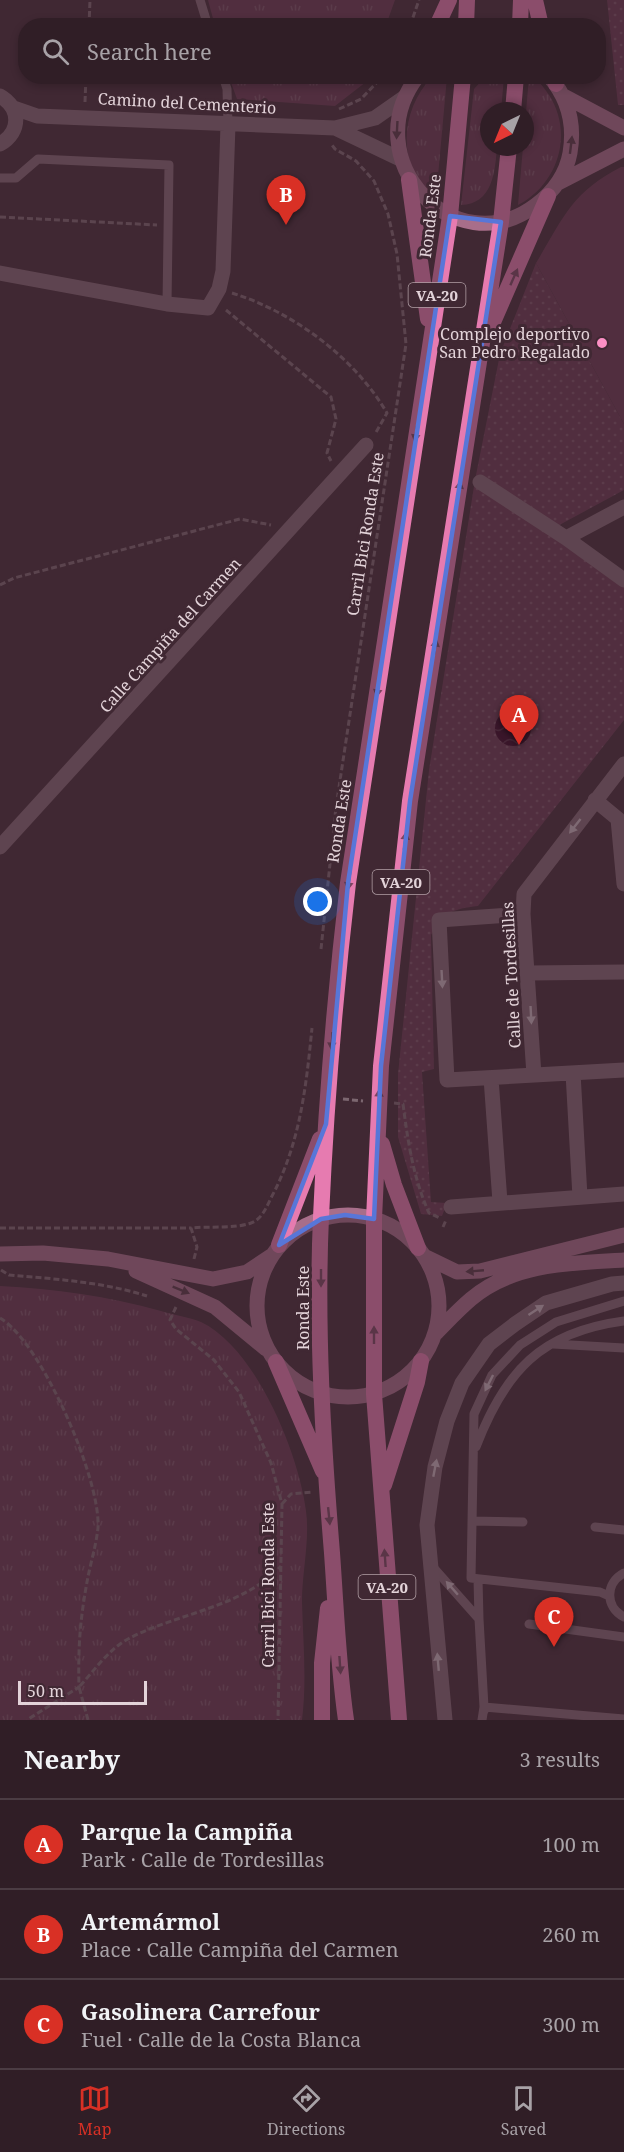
<!DOCTYPE html>
<meta charset="utf-8">
<style>
body{margin:0;font-family:"Noto Serif",serif;background:#3c2b32;color:#f1f3f6}
.compass{position:absolute;left:480px;top:102px;width:54px;height:54px;border-radius:50%;background:#301e26;box-shadow:0 3px 9px #0003;rotate:223deg}
.scale{position:absolute;left:18px;bottom:15px;width:129px;box-sizing:border-box;padding-left:6px;border:3px solid #e3d3d9;border-top:0;font-size:16px;line-height:21px;white-space:nowrap;color:#e3d3d9;-webkit-text-stroke:4px #402833;paint-order:stroke}
.you{position:absolute;left:318px;top:902px;width:21px;height:21px;margin:-15px;border:4px solid #fff;border-radius:50%;background:#1a73e8;box-shadow:0 0 0 9px #1a73e833}
.badge{display:grid;place-items:center;width:39px;height:39px;border-radius:50%;background:#d93025;color:#fff;font-size:20px;font-weight:700}
.pin{position:absolute;translate:-50% -50px;filter:drop-shadow(0 2px 3px #0008)}
.pin::after{content:'';position:absolute;top:32px;width:21px;height:18px;background:inherit;clip-path:polygon(0 0,100% 0,50% 100%)}
.list{margin:0;padding:0;list-style:none}
h2{display:flex;justify-content:space-between;align-items:center;height:78px;margin:0;padding:0 24px;font-size:26px}
h2 small{font-size:20px;font-weight:400;color:#a8a2a7}
.list li{display:grid;grid-template-columns:39px 1fr auto;gap:18px;align-items:center;box-sizing:border-box;height:90px;padding:0 24px;border-top:2px solid #4b3c43}
.list b{display:block;font-size:22px;white-space:nowrap}
.list p{margin:0;font-size:20px;white-space:nowrap;color:#a8a2a7}
.list em{font-size:20px;font-style:normal;color:#a8a2a7}
.icon{flex:none;width:33px;height:33px;fill:none;stroke:currentColor;stroke-width:2;stroke-linecap:round;stroke-linejoin:round}
.map{position:relative;flex:none;width:624px;height:1720px;overflow:hidden}
.search{position:absolute;background:#301e26;box-shadow:0 3px 9px #0003;left:18px;right:18px;top:18px;height:66px;display:flex;align-items:center;gap:15px;box-sizing:border-box;padding:0 21px;border-radius:24px;color:#a8a2a7;font-size:22px}
.sheet{height:348px;background:#301e26}
nav{display:flex;justify-content:space-around;align-items:center;box-sizing:border-box;height:84px;border-top:2px solid #4b3c43;background:#301e26;font-size:16px;color:#a8a2a7}
nav a{display:grid;justify-items:center;gap:3px}
nav .on{color:#d93025}
.map>svg:first-child{display:block}
.grass{fill:url(#grass-tufts)}
.park{fill:url(#park-dots)}
.garden{fill:#66374e}
.water{fill:url(#water-waves)}
.lines{fill:none;stroke-linecap:round;stroke-linejoin:round}
.path{stroke:#7c6770;stroke-width:3;stroke-dasharray:6 3;stroke-linecap:butt}
.service{stroke:#836773;stroke-width:9}
.pedestrian{stroke:#836773;stroke-width:15}
.minor{stroke:#836773;stroke-width:15}
.secondary{stroke:#a86e8a;stroke-width:15}
.trunk{stroke:#e67bb0;stroke-width:16}
.oneway{fill:#553644}
.oneway2{fill:#7a455f}
.oneway3{fill:#cbb8c0}
.marked{fill:none;stroke:#5876d8;stroke-width:4.5;stroke-linejoin:round}
.poi-dot{fill:#fb8fc4;stroke:#402833;stroke-width:2}
.labels{text-anchor:middle;dominant-baseline:central;stroke-width:6;stroke-linejoin:round;paint-order:stroke}
.shield{fill:#402833;stroke:#b2a0a7;stroke-width:1.5}
.shield-label{font-size:15px;font-weight:bold;fill:#e3d3d9}
.street-label{font-size:16px;fill:#e3d3d9;stroke:#402833}
.poi-label{font-size:16px;fill:#e3d3d9;stroke:#402833;text-anchor:end}
</style>
<div class="map">
<svg width="624" height="1720" viewBox="0 0 624 1720">
<defs>
<pattern id="grass-tufts" width="24" height="20" patternUnits="userSpaceOnUse" patternTransform="scale(1.5)"><rect width="24" height="20" fill="#66374e"/><path d="M3 7l-1-3M5 7V3M7 7l1-3M15 17l-1-3M17 17v-4M19 17l1-3" fill="none" stroke="#7c5367"/></pattern>
<pattern id="park-dots" width="8" height="8" patternUnits="userSpaceOnUse" patternTransform="scale(1.5)"><rect width="8" height="8" fill="#66374e"/><path d="M2 2h.1M6 6h.1" fill="none" stroke="#7c5367" stroke-width="1.8" stroke-linecap="round"/></pattern>
<pattern id="water-waves" width="16" height="10" patternUnits="userSpaceOnUse" patternTransform="scale(1.5)"><rect width="16" height="10" fill="#34021f"/><path d="M0 5q4-4 8 0t8 0" fill="none" stroke="#51263f"/></pattern>
</defs>
<rect width="100%" height="100%" fill="#402833"/>
<path class="grass" d="M208 0H395L386 25 215 26Z
M229 77H368L366 82 335 106 237 99Z
M432 77H447L436 198C395 168 400 110 432 77Z
M485 77H504L501 111H489V147H497C495 171 493 204 461 205L474 89Z
M529 77C538 78 544 88 549 95 574 134 558 184 518 205Z
M0 1286C55 1289 108 1296 161 1311 174 1315 189 1317 201 1322 256 1348 299 1454 306 1511 310 1540 302 1572 302 1602 303 1641 307 1681 302 1720H0Z"/>
<path class="park" d="M607 0H624V105H618Z
M536 263 624 424V490L552 529 624 580V720L478 906C453 909 444 912 431 935L434 1069 422 1072 431 1202 447 1203 442 1216 421 1214 398 1137V1074L429 770 475 480 500 354Z"/>
<path class="garden" d="M621 167H624V424L536 263C563 218 572 192 621 167Z"/>
<path class="water" d="M495 728a18 18 0 1 1 36 0a18 18 0 1 1-36 0Z"/>
<g class="lines">
<path class="path" d="M89 26 90 0
M410 26 419 0
M85 102 86 76
M339 109 361 99 383 76
M0 217 157 225
M232 293C293 312 354 357 387 413L375 434
M226 310 331 397 336 419 327 453 331 461
M0 585 14 578 240 519 271 525
M321 949 336 807 406 344 397 254 388 214 374 181 356 161 335 149 332 145
M343 1099 363 1101
M394 1103 403 1104C408 1142 413 1177 429 1213L440 1218
M443 1227 446 1220
M0 1228H191
M194 1259 197 1247 191 1228C209 1226 234 1229 251 1223 262 1219 266 1208 271 1198 300 1144 306 1088 312 1028
M1 1270 9 1275C55 1279 103 1282 147 1296
M176 1307 170 1320 176 1329 214 1360 239 1392 271 1463 282 1504 278 1720
M0 1318C42 1343 101 1480 98 1528 96 1546 90 1565 87 1582 80 1620 78 1648 79 1687L27 1720
M282 1504 291 1494 313 1492
M88 1720 79 1687C93 1672 110 1648 128 1639 177 1613 242 1608 281 1566"/>
<path class="service" d="M200 0 208 26
M223 76 227 89 228 125
M0 178H16L38 159 169 165 167 304
M553 1344 624 1348
M476 1447C505 1371 541 1332 624 1321
M472 1521 523 1522
M595 1527 624 1530
M432 1566 479 1619 484 1707 482 1720
M624 1573C605 1583 605 1607 624 1617
M478 1579 479 1619
M609 1596 600 1592 471 1578 474 1414 492 1375 520 1345 556 1322 624 1301
M529 1624 624 1637
M484 1711V1707L624 1719"/>
<path class="pedestrian" d="M480 482 566 538 624 580
M566 538 624 507"/>
<path class="minor" d="M0 96C21 108 21 132 0 144
M14 108 37 116 335 128 375 118 405 97
M335 128 400 159
M0 273 167 304 208 308 219 289 223 271 228 125
M595 800 618 819 624 884
M0 847 366 445
M523 914 439 920 447 1080 624 1070
M529 973 624 972
M573 1073 580 1197
M534 1075 523 914 524 894 624 764
M491 1078 500 1202
M451 1207 624 1194
M445 1720 427 1525 435 1467 447 1421 462 1383 489 1344 515 1324 546 1303 612 1284 624 1283"/>
<path class="secondary" d="M418 76C354 158 454 267 536 205 553 192 566 175 570 153 575 124 569 99 549 76
M564 96 624 128
M558 183 624 149
M257 1306a91 91 0 1 1 182 0a91 91 0 1 1-182 0Z
M0 1254 43 1253 108 1259 213 1279 247 1272 271 1256
M424 1256 457 1272 480 1271 624 1235
M136 1271 215 1307 266 1349
M435 1334C446 1323 458 1310 471 1299 513 1263 572 1263 624 1260"/>
<path class="trunk" d="M535 0 541 26
M437 26 449 0
M466 26 467 0
M520 26 521 0
M554 76 556 84
M513 111 516 76
M409 180 428 319
M490 329 548 196
M382 1144 394 1185 418 1248
M279 1245 320 1139
M276 1362 323 1471
M384 1485 417 1382 421 1361
M322 1720V1663L328 1608
M346 1720C338 1665 336 1608 332 1553 323 1443 316 1327 321 1217 326 1105 335 994 348 883L450 216 463 76
M399 1720 374 1394V1219L381 1066 410 801 501 222 509 147"/>
</g>
<defs><path id="oneway-solid" d="M-6-.8H1V-3.2L6.5 0L1 3.2V.8H-6Z" transform="scale(1.5)"/></defs>
<g class="oneway">
<use href="#oneway-solid" transform="translate(397 130) rotate(93)"/>
<use href="#oneway-solid" transform="translate(571 145) rotate(-83)"/>
<use href="#oneway-solid" transform="translate(475 1271) rotate(175)"/>
<use href="#oneway-solid" transform="translate(181 1290) rotate(22)"/>
</g>
<g class="oneway2">
<use href="#oneway-solid" transform="translate(514 277) rotate(-66)"/>
<use href="#oneway-solid" transform="translate(416 433) rotate(99)"/>
<use href="#oneway-solid" transform="translate(459 490) rotate(-81)"/>
<use href="#oneway-solid" transform="translate(435 648) rotate(-81)"/>
<use href="#oneway-solid" transform="translate(378 688) rotate(99)"/>
<use href="#oneway-solid" transform="translate(405 841) rotate(-83)"/>
<use href="#oneway-solid" transform="translate(349 881) rotate(98)"/>
<use href="#oneway-solid" transform="translate(332 1041) rotate(94)"/>
<use href="#oneway-solid" transform="translate(379 1098) rotate(-88)"/>
<use href="#oneway-solid" transform="translate(321 1278) rotate(90)"/>
<use href="#oneway-solid" transform="translate(374 1335) rotate(-90)"/>
<use href="#oneway-solid" transform="translate(329 1516) rotate(84)"/>
<use href="#oneway-solid" transform="translate(385 1558) rotate(-94)"/>
<use href="#oneway-solid" transform="translate(340 1665) rotate(86)"/>
</g>
<g class="oneway3">
<use href="#oneway-solid" transform="translate(575 826) rotate(128)"/>
<use href="#oneway-solid" transform="translate(442 979) rotate(87)"/>
<use href="#oneway-solid" transform="translate(531 1015) rotate(87)"/>
<use href="#oneway-solid" transform="translate(536 1310) rotate(-33)"/>
<use href="#oneway-solid" transform="translate(489 1383) rotate(117)"/>
<use href="#oneway-solid" transform="translate(435 1468) rotate(-79)"/>
<use href="#oneway-solid" transform="translate(452 1588) rotate(-131)"/>
<use href="#oneway-solid" transform="translate(438 1662) rotate(-95)"/>
</g>
<path d="M0 0H624V1720H0ZM450 216 501 222 410 801 381 1066 374 1219 345 1215 321 1219 279 1245 326 1124 348 883Z" fill="#402833" fill-opacity=".55" fill-rule="evenodd"/>
<path class="marked" d="M450 216 501 222 410 801 381 1066 374 1219 345 1215 321 1219 279 1245 326 1124 348 883Z"/>
<circle class="poi-dot" cx="602" cy="343" r="6"/>
<g class="labels">
<g class="shield">
<rect x="408.5" y="283" width="57" height="24" rx="4.5"/>
<rect x="372.5" y="870" width="57" height="24" rx="4.5"/>
<rect x="358.5" y="1575" width="57" height="24" rx="4.5"/>
</g>
<g class="shield-label">
<text x="437" y="295">VA-20</text>
<text x="401" y="882">VA-20</text>
<text x="387" y="1587">VA-20</text>
</g>
<g class="street-label">
<text transform="translate(187 103) rotate(3)">Camino del Cementerio</text>
<text transform="translate(430 216) rotate(-83)">Ronda Este</text>
<text transform="translate(365 534) rotate(-81)">Carril Bici Ronda Este</text>
<text transform="translate(170 635) rotate(-48)">Calle Campiña del Carmen</text>
<text transform="translate(339 821) rotate(-81)">Ronda Este</text>
<text transform="translate(511 975) rotate(-93)">Calle de Tordesillas</text>
<text transform="translate(303 1308) rotate(-90)">Ronda Este</text>
<text transform="translate(268 1585) rotate(-90)">Carril Bici Ronda Este</text>
</g>
<g class="poi-label">
<text x="590" y="334">Complejo deportivo<tspan x="590" dy="18">San Pedro Regalado</tspan></text>
</g>
</g>
</svg>
<svg class="compass" viewBox="-18 -18 36 36"><path d="M0-13l5 13h-10z" fill="#e53935"/><path d="M0 13l5-13h-10z" fill="#a8a2a7"/></svg>
<div class="scale">50 m</div>
<div class="you"></div>
<div class="pin badge" style="left:519px;top:745px">A</div>
<div class="pin badge" style="left:286px;top:225px">B</div>
<div class="pin badge" style="left:554px;top:1647px">C</div>
<div class="search"><svg class="icon" aria-label="search" viewBox="0 0 24 24"><circle cx="10" cy="10" r="6"/><path d="M15 15l6 6"/></svg>Search here</div>
</div>
<section class="sheet">
<h2>Nearby<small>3 results</small></h2>
<ul class="list">
<li><span class="badge">A</span><div><b>Parque la Campiña</b><p>Park · Calle de Tordesillas</p></div><em>100 m</em></li>
<li><span class="badge">B</span><div><b>Artemármol</b><p>Place · Calle Campiña del Carmen</p></div><em>260 m</em></li>
<li><span class="badge">C</span><div><b>Gasolinera Carrefour</b><p>Fuel · Calle de la Costa Blanca</p></div><em>300 m</em></li>
</ul>
</section>
<nav>
<a class="on"><svg class="icon" aria-label="map" viewBox="0 0 24 24"><path d="M3 6l6-2 6 2 6-2v14l-6 2-6-2-6 2zM9 4v14M15 6v14"/></svg>Map</a>
<a><svg class="icon" aria-label="directions" viewBox="0 0 24 24"><path d="M12 3l9 9-9 9-9-9zM9 14v-3h6M13 9l2 2-2 2"/></svg>Directions</a>
<a><svg class="icon" aria-label="saved" viewBox="0 0 24 24"><path d="M7 4h10v16l-5-4-5 4z"/></svg>Saved</a>
</nav>
